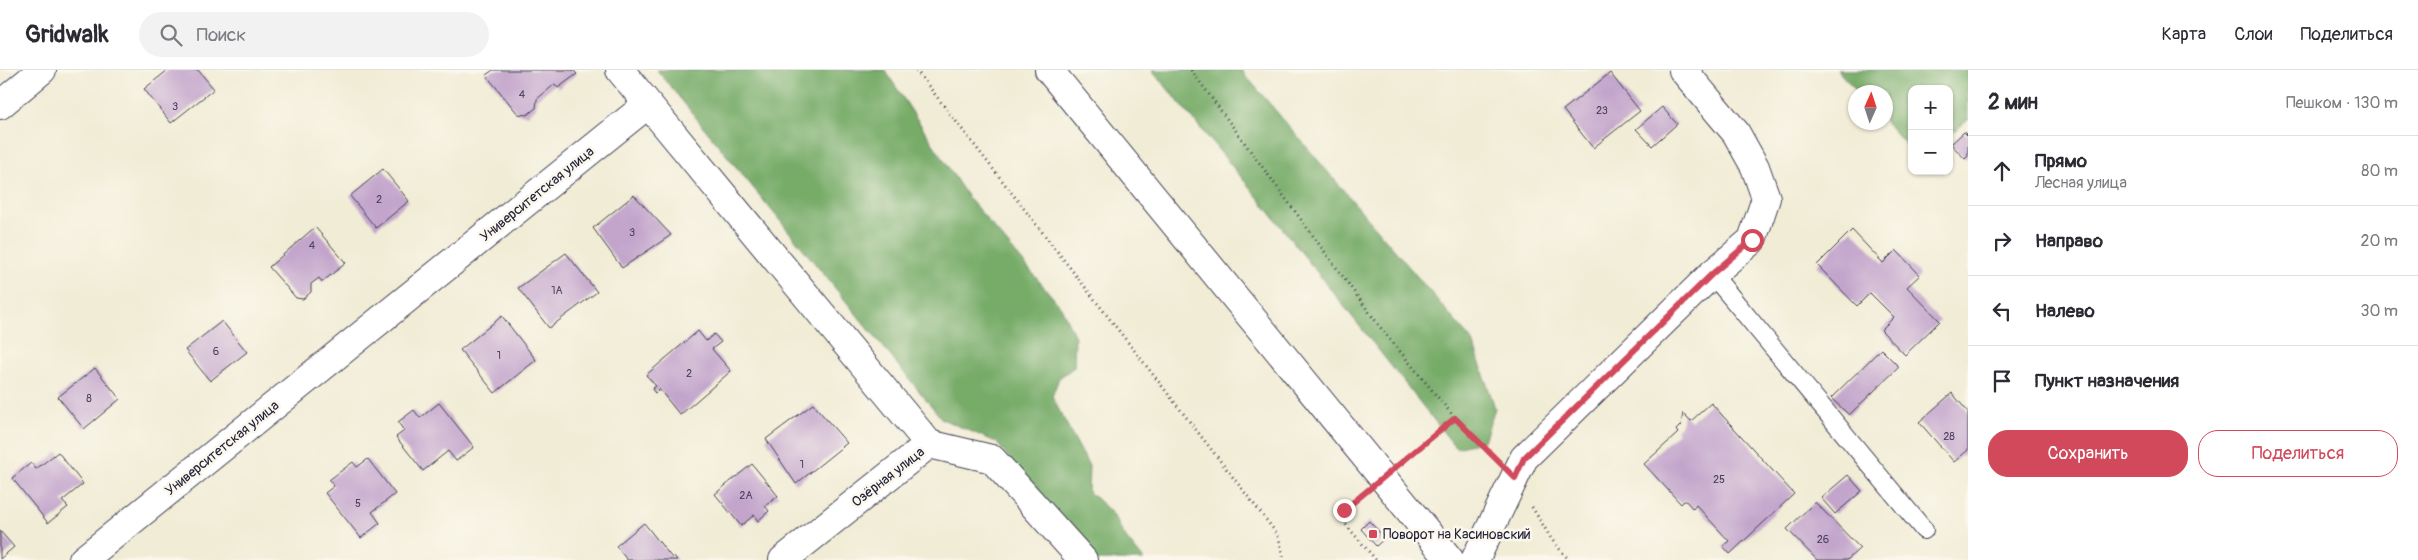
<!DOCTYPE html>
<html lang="ru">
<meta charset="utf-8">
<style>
body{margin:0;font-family:Pangolin,sans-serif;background:#f2f2f3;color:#2b2b33}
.controls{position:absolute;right:15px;top:15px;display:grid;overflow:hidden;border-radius:10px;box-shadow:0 1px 4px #0004}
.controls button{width:45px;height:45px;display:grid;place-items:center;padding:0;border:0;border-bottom:1px solid #e1e1e2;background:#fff;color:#2b2b33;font:25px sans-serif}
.compass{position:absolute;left:1848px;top:15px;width:45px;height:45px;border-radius:50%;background:#fff;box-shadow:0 1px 4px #0004;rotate:3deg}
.stop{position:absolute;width:15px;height:15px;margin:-11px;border:4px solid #d1495b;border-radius:50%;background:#fff}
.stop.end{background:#d1495b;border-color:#fff;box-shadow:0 1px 5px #0008}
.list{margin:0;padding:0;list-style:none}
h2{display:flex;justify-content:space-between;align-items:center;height:65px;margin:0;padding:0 20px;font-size:21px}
h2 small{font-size:16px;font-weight:400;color:#7c7c81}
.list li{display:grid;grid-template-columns:32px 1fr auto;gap:15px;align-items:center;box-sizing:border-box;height:70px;padding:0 20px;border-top:1px solid #e1e1e2}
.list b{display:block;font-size:19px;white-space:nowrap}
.list p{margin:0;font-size:16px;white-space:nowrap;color:#7c7c81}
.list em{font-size:16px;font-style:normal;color:#7c7c81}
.actions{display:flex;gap:10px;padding:15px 20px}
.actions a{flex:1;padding:11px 0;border:1px solid #d1495b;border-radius:20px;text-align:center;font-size:18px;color:#d1495b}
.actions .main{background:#d1495b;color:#fff}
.icon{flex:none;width:28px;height:28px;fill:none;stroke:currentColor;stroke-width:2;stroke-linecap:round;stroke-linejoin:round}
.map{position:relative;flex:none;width:1968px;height:490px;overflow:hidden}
header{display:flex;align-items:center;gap:30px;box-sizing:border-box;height:70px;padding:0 25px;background:#fff;border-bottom:1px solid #e1e1e2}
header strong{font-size:24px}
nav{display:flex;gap:28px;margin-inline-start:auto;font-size:18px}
.search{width:350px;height:45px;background:#f2f2f3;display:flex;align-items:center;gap:12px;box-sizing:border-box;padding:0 18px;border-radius:28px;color:#7c7c81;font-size:19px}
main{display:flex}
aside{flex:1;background:#fff}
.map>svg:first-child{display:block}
.forest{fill:#76ab68;stroke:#4c6652}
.building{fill:#c3a5cc}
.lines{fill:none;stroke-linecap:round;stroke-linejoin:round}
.service-casing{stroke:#414052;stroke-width:20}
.minor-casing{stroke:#414052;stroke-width:30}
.primary-casing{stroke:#414052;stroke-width:30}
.path{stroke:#414052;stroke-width:3;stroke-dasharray:1 4;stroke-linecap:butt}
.service{stroke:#fff;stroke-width:18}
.minor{stroke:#fff;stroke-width:28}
.primary{stroke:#fff;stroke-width:28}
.route{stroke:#d1495b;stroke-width:6}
.poi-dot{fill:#d1495b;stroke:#fbf7ec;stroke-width:2}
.labels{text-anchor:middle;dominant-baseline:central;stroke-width:5;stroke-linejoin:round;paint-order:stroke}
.number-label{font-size:11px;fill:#4a435f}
.street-label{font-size:14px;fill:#22223b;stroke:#fbf7ec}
.poi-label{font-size:14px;fill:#22223b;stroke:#fbf7ec;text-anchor:start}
</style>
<header>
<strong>Gridwalk</strong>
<div class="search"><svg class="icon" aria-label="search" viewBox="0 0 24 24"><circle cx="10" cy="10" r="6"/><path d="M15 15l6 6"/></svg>Поиск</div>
<nav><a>Карта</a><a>Слои</a><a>Поделиться</a></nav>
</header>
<main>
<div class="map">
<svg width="1968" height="490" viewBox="0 0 1968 490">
<rect width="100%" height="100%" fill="#fbf7ec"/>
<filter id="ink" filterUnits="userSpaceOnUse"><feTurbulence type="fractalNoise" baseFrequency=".02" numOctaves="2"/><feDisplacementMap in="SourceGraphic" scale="10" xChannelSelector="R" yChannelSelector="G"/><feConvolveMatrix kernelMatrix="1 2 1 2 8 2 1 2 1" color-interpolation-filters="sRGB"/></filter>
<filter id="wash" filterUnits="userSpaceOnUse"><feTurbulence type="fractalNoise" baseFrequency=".0096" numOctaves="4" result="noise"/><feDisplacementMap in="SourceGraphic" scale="20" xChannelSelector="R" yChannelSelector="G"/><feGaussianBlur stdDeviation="1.12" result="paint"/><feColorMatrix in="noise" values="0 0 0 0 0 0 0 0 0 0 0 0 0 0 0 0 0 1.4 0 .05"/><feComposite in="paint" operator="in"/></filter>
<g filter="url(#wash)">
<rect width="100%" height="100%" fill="#f1ecd5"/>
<path class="forest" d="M657 0H885L967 126 1061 237 1075 267 1074 297 1059 308 1052 327 1089 396 1088 421 1112 443 1126 468 1144 490H1092L996 372 942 349Z
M1152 0H1241L1473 272 1495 338 1484 371 1456 378 1256 125Z
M1837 0H1968V50L1949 65V19H1912V81L1885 52 1886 22H1858Z"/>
<g id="blocks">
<path class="building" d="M168 0H198L214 19 171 53 144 19Z
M493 0H573L577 4 558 18 555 14 537 29 536 38 527 45 518 44 486 5Z
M1610 3 1640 41 1593 78 1563 40Z
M1662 37 1677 54 1652 76 1636 59Z
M1964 62 1968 66V86L1965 89 1951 74Z
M383 99 409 131 376 158 350 126Z
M634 125 671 165 622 198 593 158Z
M315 157 346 193 322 212 319 208 311 214V222L303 229 296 228 269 197Z
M1852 160 1883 193 1896 180 1920 205 1907 217 1940 251 1905 285 1881 260 1894 247 1870 223 1857 236 1817 195Z
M566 183 597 222 549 258 518 218Z
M502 246 536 290 495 323 460 280Z
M222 251 247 282 210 311 185 280Z
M698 261 706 271 714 264 721 272 712 279 731 301 680 345 659 319 655 323 652 319 656 316 646 305Z
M1881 279 1899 297 1849 345 1831 328Z
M95 298 120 329 84 359 58 327Z
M1952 323 1968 342V380L1954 392 1919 352Z
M439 333 474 377 456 391 448 381 423 401 396 367 404 361 398 352 414 340 420 348Z
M1711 333 1794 424 1730 484 1723 476 1729 471 1696 435 1693 439 1685 430 1681 434 1644 394 1678 363 1676 360 1681 355 1683 343 1691 351Z
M813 334 847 373 796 414 766 369Z
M58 382 83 414 62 431 68 437 48 453 12 408 31 393 36 399Z
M368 389 395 424 372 442 380 453 361 468 325 423 334 416 329 410 353 392 357 397Z
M752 394 778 426 765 436 769 441 758 451 754 445 741 456 715 424Z
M1848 405 1862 421 1835 444 1821 428Z
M1815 432 1860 478 1847 490H1817L1787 459Z
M1369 451 1385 468 1376 476 1361 459Z
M644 453 672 488 674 486 677 490H627L616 476Z
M0 461 14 477 0 489Z"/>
</g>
</g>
<g filter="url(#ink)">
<use href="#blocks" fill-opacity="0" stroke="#414052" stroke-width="1"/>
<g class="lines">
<defs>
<path id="service" d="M1712 204 1924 460"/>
<path id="minor" d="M620 0 648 34
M0 35 42 0
M83 490 648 34 929 374
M783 490 929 374 992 389 1083 490
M1475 490 1524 388 1712 204 1752 170 1766 128 1755 97 1736 63 1683 0"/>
<path id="primary" d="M1049 0 1450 490"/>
</defs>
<use href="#service" class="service-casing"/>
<use href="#minor" class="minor-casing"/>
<use href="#primary" class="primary-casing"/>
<path class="path" d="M916 0 1274 460 1279 468 1284 490
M1191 0 1380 257 1455 348
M1403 390 1455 348 1494 387
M1362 424 1344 441 1342 450 1376 490
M1532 437 1552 470 1569 490"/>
<use href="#service" class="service"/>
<use href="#minor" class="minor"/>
<use href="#primary" class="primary"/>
</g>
</g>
<g class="lines" filter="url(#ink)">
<path class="route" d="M1344 440 1455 348 1515 408 1524 388 1712 204 1752 170"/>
</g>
<rect class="poi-dot" x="1368" y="459" width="10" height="10" rx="2.5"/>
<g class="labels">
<g class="number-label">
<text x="522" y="24">4</text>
<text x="175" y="36">3</text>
<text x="1602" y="40">23</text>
<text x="379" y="129">2</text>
<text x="632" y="162">3</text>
<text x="312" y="175">4</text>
<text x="557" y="220">1А</text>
<text x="216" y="281">6</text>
<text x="499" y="285">1</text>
<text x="689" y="303">2</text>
<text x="89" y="328">8</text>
<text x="1949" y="366">28</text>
<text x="802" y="394">1</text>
<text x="1719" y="409">25</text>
<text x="746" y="425">2А</text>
<text x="358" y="433">5</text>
<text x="1823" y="469">26</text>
</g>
<g class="street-label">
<text transform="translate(537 124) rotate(-39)">Университетская улица</text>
<text transform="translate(222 378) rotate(-39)">Университетская улица</text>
<text transform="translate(888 407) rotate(-38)">Озёрная улица</text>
</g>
<g class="poi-label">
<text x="1383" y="464">Поворот на Касиновский</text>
</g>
</g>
</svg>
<div class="controls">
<button>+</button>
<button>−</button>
</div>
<svg class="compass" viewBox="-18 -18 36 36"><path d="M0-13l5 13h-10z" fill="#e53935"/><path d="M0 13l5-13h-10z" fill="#7c7c81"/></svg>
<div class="stop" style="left:1752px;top:170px"></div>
<div class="stop end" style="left:1344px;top:440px"></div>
</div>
<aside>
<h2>2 мин<small>Пешком · 130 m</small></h2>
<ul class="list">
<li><svg class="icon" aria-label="ahead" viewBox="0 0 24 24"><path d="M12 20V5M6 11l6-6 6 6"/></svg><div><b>Прямо</b><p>Лесная улица</p></div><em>80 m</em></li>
<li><svg class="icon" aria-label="right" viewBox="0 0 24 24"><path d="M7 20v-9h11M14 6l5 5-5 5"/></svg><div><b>Направо</b></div><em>20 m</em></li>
<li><svg class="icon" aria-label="left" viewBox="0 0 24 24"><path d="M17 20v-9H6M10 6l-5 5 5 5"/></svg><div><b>Налево</b></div><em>30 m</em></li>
<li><svg class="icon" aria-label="arrive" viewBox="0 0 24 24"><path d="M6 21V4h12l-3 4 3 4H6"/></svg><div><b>Пункт назначения</b></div></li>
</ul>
<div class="actions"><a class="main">Сохранить</a><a>Поделиться</a></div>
</aside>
</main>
